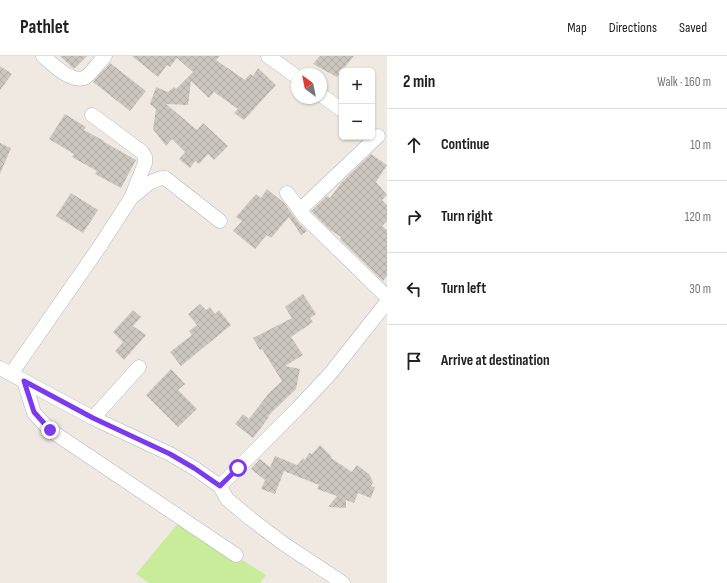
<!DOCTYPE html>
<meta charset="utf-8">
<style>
body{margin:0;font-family:"Sofia Sans Condensed",sans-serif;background:#f6f6f6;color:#222}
.controls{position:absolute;right:12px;top:12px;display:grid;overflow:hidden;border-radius:6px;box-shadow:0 1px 3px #0004}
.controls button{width:36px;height:36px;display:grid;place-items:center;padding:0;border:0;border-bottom:1px solid #e0e0e0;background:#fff;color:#222;font:20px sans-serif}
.compass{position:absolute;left:291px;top:12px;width:36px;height:36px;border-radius:50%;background:#fff;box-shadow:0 1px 3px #0004;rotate:328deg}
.stop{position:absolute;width:12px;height:12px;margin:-9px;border:3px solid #7c3aed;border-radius:50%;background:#fff}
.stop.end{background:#7c3aed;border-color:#fff;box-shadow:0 1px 4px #0008}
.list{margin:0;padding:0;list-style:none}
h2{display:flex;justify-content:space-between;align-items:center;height:52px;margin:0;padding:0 16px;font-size:17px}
h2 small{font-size:13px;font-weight:400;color:#767676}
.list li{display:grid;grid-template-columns:26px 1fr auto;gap:12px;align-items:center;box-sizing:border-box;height:72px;padding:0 16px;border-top:1px solid #e0e0e0}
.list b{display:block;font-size:15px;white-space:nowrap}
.list em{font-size:13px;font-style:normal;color:#767676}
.icon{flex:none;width:22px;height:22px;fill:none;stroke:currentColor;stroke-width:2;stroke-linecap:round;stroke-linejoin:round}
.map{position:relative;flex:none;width:387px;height:527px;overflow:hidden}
header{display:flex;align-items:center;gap:24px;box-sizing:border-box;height:56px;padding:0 20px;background:#fff;border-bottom:1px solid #e0e0e0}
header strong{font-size:19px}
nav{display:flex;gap:22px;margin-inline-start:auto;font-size:14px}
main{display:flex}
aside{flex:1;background:#fff}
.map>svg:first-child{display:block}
.pitch{fill:#c9ec9a}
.building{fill:url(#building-cross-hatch)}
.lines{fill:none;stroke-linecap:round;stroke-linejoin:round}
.minor-casing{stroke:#b4b7c1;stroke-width:15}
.minor{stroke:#fff;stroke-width:14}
.route{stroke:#7c3aed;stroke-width:5}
</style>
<header>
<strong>Pathlet</strong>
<nav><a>Map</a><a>Directions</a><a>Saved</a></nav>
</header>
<main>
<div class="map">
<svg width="387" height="527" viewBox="0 0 387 527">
<defs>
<pattern id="building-cross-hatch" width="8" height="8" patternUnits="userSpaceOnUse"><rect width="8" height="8" fill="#cbc7bf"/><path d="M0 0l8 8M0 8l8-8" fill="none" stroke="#afaba4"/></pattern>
</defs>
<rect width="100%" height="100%" fill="#efe9e1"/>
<path class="pitch" d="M180 465 266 519 260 527H149L136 518Z"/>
<path class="building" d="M60 0H87L74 13Z
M132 0H220L216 4 245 24 250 18 253 20 258 12 276 29 244 64 234 57 238 53 214 36 209 42 191 25 188 49 166 48 197 74 203 67 228 90 214 104 208 98 199 108 195 105 190 112 179 103 185 96 172 83 166 90 153 73 156 53 150 48 156 31 168 36 174 31 176 33 193 16 177 2 170 11 167 9 158 21Z
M320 0H354L337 21 313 8Z
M110 7 146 35 130 55 93 26Z
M0 10 12 18 0 34Z
M65 58 86 71 84 74 104 85V86L136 104 121 132 95 118 97 115 72 101 74 98 49 83Z
M0 87 11 92 0 118Z
M371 98 387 109 376 126 387 139 382 144 387 149V165L382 170 387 174V220L383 225 340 183 341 181 330 174 311 155 327 140 330 142 341 127Z
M267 133 284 147 298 166 307 175 301 179 289 161 271 182 267 179 255 193 233 175 242 165 236 161 256 138 261 142Z
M71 137 98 154 83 177 56 160Z
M303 238 316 258 310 262 313 266 291 281 303 299 285 310 300 313 296 333 268 360 269 361 253 382 235 368 243 358 249 363 269 337 282 325 262 293 260 294 253 282 292 262 285 251Z
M200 248 206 254 210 251 215 258 219 254 231 269 181 310 170 296 192 279 189 275 197 269 188 258Z
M133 254 141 261 133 270 146 279 124 304 115 295 123 286 113 276Z
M171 313 185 328 178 334 197 353 178 371 146 339Z
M320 389 332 401 331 402 352 416 357 409 369 418 373 426 371 430 375 431 371 442 358 437 354 447 346 444V452L328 451 337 440 317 433 319 429 284 415 275 438 261 433 265 424 251 413 260 403 270 411 275 400 297 409 303 402 305 404 309 397 312 398Z"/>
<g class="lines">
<defs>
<path id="minor" d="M43 0C52 8 73 29 86 21 93 15 99 6 105 0
M268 0 297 21
M321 39 342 54
M287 137 305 161 387 241
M131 142C141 134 152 122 165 122L220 165
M304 150 378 80
M0 312 93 362 170 398 194 412 220 430 227 443 251 463 284 488 343 527
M11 318 100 190 131 142 145 107V101L142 96 92 59
M24 325 34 357 50 374 236 499
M93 362 139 311
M220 430 298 352 330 318 387 246"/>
</defs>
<use href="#minor" class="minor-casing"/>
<use href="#minor" class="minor"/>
</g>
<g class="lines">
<path class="route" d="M50 374 34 356 24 325 93 362 170 398 194 412 220 430 238 412"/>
</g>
</svg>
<div class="controls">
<button>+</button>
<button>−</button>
</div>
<svg class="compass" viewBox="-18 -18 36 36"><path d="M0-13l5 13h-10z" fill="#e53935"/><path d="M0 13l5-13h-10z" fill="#767676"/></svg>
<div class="stop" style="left:238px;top:412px"></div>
<div class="stop end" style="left:50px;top:374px"></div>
</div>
<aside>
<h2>2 min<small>Walk · 160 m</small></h2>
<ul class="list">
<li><svg class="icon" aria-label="ahead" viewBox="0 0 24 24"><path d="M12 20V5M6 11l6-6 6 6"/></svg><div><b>Continue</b></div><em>10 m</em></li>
<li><svg class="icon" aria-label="right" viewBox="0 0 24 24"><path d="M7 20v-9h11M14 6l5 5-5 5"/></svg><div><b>Turn right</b></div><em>120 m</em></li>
<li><svg class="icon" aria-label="left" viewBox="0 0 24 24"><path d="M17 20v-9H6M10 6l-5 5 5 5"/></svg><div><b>Turn left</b></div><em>30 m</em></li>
<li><svg class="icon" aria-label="arrive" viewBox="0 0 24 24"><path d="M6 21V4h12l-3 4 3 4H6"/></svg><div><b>Arrive at destination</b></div></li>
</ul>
</aside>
</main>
